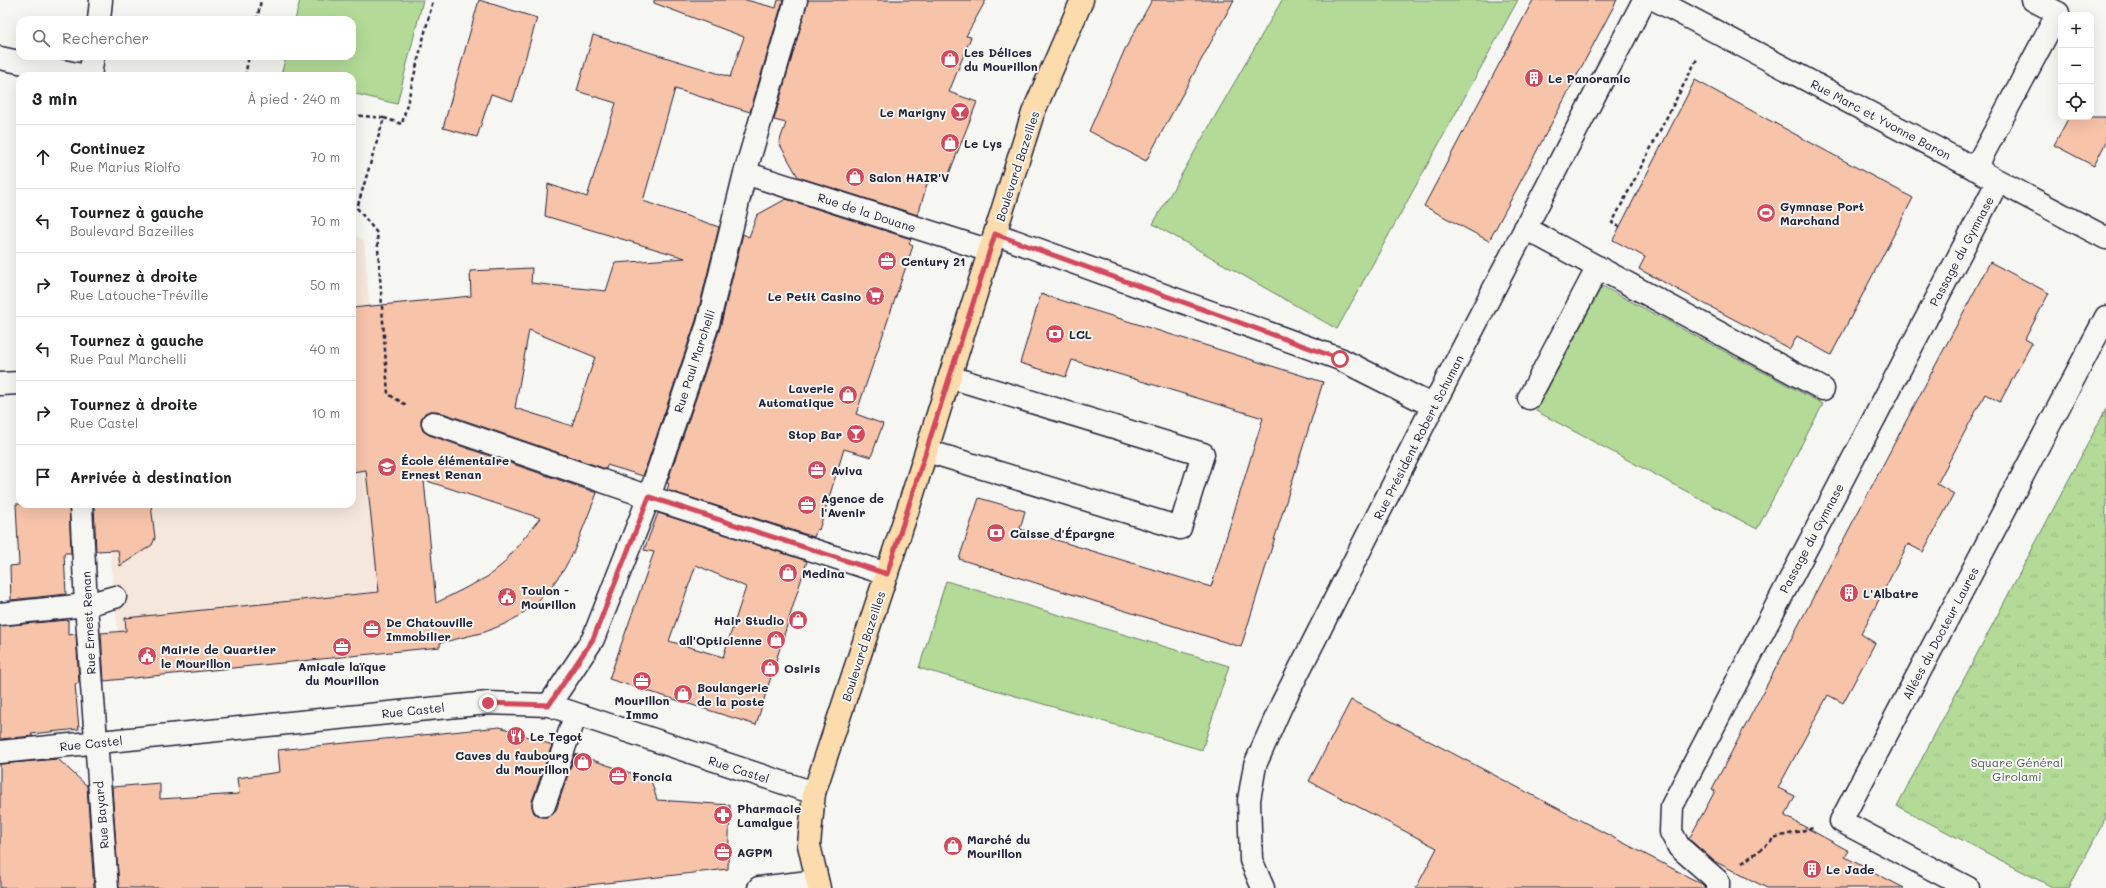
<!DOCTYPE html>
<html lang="fr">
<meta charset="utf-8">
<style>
body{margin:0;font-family:Mali,sans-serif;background:#f6f6f6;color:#202124}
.controls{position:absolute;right:12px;top:12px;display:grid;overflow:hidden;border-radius:8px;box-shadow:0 4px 16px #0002}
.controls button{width:36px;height:36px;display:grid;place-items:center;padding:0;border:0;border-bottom:1px solid #e0e0e0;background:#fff;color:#202124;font:20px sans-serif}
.stop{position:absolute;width:12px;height:12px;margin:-9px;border:3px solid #d1495b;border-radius:50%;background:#fff}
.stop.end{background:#d1495b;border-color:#fff;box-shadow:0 1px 4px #0008}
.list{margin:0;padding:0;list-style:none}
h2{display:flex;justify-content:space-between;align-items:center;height:52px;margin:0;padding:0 16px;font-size:17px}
h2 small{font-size:13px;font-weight:400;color:#757577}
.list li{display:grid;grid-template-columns:26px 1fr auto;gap:12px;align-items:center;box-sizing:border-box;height:64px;padding:0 16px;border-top:1px solid #e0e0e0}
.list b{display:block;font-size:15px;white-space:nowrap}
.list p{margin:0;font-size:13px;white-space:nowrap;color:#757577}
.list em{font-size:13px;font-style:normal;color:#757577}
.icon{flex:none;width:22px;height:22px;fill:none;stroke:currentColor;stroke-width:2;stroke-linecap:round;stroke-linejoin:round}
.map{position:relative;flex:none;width:2106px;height:888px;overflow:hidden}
.search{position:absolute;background:#fff;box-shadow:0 4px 16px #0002;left:16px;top:16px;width:340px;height:44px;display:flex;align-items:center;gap:10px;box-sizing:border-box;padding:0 14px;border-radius:12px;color:#757577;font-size:15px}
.panel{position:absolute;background:#fff;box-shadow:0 4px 16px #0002;left:16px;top:72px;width:340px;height:436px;border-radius:12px}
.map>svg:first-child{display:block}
.built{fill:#f6e7dc}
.grass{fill:url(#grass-tufts);stroke:#6a7e69}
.pitch{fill:#b3db97;stroke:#6a7e69}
.building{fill:#f7c3a9;stroke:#22223b;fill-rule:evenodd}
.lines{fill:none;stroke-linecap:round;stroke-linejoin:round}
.minor-casing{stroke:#22223b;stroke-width:25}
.major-casing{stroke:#22223b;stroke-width:25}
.path{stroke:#22223b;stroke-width:2.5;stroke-dasharray:4 3;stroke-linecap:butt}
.minor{stroke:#f6f6f2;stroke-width:22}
.major{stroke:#fcdcac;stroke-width:22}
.route{stroke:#d1495b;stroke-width:5}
.labels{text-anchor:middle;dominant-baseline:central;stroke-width:4;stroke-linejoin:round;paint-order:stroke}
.poi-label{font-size:12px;font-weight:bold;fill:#22223b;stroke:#f6f6f2;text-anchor:start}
.street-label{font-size:12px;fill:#22223b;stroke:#f6f6f2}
.park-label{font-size:12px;fill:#4e5a57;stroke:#f6f6f2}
</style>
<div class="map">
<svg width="2106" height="888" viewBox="0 0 2106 888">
<defs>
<pattern id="grass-tufts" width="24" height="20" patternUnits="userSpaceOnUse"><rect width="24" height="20" fill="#b3db97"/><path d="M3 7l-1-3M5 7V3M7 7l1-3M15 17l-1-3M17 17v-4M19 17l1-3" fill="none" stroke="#9abc83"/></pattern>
</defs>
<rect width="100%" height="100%" fill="#f6f6f2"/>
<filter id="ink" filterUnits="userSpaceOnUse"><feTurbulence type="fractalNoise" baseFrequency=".025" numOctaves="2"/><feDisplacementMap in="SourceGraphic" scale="8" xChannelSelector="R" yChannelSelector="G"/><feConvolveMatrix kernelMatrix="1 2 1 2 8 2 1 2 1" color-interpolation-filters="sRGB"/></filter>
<g filter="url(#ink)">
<path class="built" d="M352 234 364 240 373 351 418 419 440 647 122 679 106 504H352Z"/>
<path class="grass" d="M2106 409V817L2069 888H2054L1897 806Z"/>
<path class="pitch" d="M300 0H423L397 104 352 93V76L281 75 286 56H352V20H295Z
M1282 0H1518L1337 329 1153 224Z
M1602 286 1823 404 1757 529 1536 411Z
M946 581 1229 666 1202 750 919 668Z"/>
<path class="building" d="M479 0 537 18 513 101 491 94 477 137 443 128Z
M654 0H746L776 8 778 0H783L750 112 675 89 643 201 719 227 696 320 643 476 607 465 606 469 437 411H430L425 413 421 419V425L423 431 429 435 597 493 574 551 563 571 550 588 536 603 519 616 507 623 485 632 440 643V647L104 681 101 633 126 631 125 618 379 592 366 470 352 472V308L471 296 470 271 532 268 531 283 606 291 615 263 685 258 545 216 548 184 587 197 616 103 577 91 593 35 730 77 744 37 654 3ZM529 330 595 357 572 426 515 408ZM424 480 540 518 503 564 487 577 436 603Z
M808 0H986L966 36 971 37 949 92 977 102 947 179 930 174 918 215 798 177 779 143 786 123 774 120Z
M1152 0H1234L1146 161 1089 131 1125 49Z
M1533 0H1617L1489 241 1424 206Z
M1695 80 1913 198 1831 355 1797 336 1790 349 1639 269 1645 257 1613 240Z
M2069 117H2106V142L2094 166 2054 145Z
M786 199 911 239 909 244 913 246 856 414 883 424 871 457 844 449 819 530 817 529 814 537 667 490 669 484 667 483 720 328 743 234 749 237 757 215Z
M1990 262 2049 293 2025 339 2032 343 2000 402 1985 394 1937 484 1954 494 1923 552 1908 544 1861 634 1875 643 1843 703 1828 695 1778 788 1795 796 1785 816 1849 851 1845 857 1904 888H1767L1714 861 1689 839 1715 791 1712 789Z
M1041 294 1323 382 1241 647 959 559 979 498 1025 511 1020 529 1211 587 1263 418 1072 360 1066 377 1020 363Z
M16 504H69L71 553H64L66 594 11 600 10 566 19 565Z
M94 504H151L155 538 152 545 120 566 118 550 96 551Z
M658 513 807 561 756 725 609 679 654 552 644 550ZM696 565 746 587 723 657 669 641Z
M68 620V635L76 634 79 683 75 684 79 729 31 734 33 736 0 739V626Z
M1351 700 1702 884 1706 888H1416L1437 848 1309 781Z
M500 727 552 745 532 801V807L534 813 540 817H547L556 810 575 754 651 780 657 800 730 805 728 869 562 888H119L112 787 160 783V799L239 794 237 778 280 772 278 750Z
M58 759 87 786 94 888H0V764Z"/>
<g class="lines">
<defs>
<path id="minor" d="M1656 0 2106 238
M99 20 101 0
M0 58 86 76
M90 76 93 56
M1975 169 2058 13 2033 0
M745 173 990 251
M1525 228 1823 389
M995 234 1340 359 1433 406
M0 384 20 383
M1529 398 1598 267
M433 423 649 497 887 574
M927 451 1180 528 1203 454 950 377
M81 504 86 605 107 888
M0 614 86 605 115 597
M549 705 593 639 649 497 708 324 745 173 796 0
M0 752 488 703 549 705 814 793
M544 805 576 714
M759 888 817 881
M1263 888 1251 860 1249 800 1255 765 1282 704 1433 406 1644 0
M1718 888V881L1679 847 1671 832 1672 806 1998 181
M1968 888 1841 821 2106 317"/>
<path id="major" d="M819 888 809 845 814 793 909 506 1033 113 1082 0"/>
</defs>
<use href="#minor" class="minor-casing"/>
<use href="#major" class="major-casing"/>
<path class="path" d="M257 20 261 0
M245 76 249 56
M352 115 384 118 357 208 377 233 388 394 408 406
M384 118 402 124 433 0
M1620 227 1612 223 1698 57
M1742 863 1771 842 1773 838 1813 828"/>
<use href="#minor" class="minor"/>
<use href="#major" class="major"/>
</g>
</g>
<g class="lines" filter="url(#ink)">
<path class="route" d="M488 703 549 705 593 639 649 497 887 574 995 234 1340 359"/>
</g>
<defs>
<symbol id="shop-disc" viewBox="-11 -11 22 22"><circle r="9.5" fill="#d1495b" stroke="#f6f6f2"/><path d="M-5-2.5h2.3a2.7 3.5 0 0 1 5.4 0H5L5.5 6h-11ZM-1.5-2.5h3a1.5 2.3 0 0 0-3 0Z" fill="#fff"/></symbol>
<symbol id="building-disc" viewBox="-11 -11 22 22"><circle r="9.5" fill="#d1495b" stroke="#f6f6f2"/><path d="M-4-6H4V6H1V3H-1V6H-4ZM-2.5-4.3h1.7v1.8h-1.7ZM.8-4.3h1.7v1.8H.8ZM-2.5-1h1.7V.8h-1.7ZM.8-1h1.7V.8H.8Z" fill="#fff"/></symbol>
<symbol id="bar-disc" viewBox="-11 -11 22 22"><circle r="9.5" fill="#d1495b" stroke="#f6f6f2"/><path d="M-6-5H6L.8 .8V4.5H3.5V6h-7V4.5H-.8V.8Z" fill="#fff"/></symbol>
<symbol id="stadium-disc" viewBox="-11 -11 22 22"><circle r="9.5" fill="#d1495b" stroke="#f6f6f2"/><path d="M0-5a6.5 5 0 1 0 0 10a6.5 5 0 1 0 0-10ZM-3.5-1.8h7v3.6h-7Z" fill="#fff"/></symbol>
<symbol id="office-disc" viewBox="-11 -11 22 22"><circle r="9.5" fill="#d1495b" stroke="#f6f6f2"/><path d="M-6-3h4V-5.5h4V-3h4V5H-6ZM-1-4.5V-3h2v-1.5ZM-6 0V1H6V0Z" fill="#fff"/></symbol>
<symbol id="supermarket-disc" viewBox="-11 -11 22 22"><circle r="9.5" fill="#d1495b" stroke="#f6f6f2"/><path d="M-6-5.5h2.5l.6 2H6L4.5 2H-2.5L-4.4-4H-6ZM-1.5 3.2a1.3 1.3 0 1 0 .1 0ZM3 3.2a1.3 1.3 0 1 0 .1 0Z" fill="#fff"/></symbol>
<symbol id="bank-disc" viewBox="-11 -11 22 22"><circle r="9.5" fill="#d1495b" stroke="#f6f6f2"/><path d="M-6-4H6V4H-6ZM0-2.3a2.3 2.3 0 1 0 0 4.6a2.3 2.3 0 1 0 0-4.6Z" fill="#fff"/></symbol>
<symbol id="school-disc" viewBox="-11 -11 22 22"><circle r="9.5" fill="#d1495b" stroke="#f6f6f2"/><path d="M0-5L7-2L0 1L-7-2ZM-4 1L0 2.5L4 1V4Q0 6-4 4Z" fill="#fff"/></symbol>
<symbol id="civic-disc" viewBox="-11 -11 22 22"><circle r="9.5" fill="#d1495b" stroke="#f6f6f2"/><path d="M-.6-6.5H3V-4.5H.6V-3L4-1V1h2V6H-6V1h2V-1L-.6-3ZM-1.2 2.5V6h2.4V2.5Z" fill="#fff"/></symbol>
<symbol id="restaurant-disc" viewBox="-11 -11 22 22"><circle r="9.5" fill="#d1495b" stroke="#f6f6f2"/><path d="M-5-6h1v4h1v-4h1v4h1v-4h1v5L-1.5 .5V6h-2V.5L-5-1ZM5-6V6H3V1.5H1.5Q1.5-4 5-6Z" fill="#fff"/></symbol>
<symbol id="pharmacy-disc" viewBox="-11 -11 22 22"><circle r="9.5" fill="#d1495b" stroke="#f6f6f2"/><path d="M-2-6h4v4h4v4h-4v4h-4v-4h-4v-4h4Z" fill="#fff"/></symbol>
</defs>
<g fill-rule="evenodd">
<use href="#shop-disc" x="939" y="48" width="22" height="22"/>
<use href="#building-disc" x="1523" y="67" width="22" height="22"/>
<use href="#bar-disc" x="949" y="101" width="22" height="22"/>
<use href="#shop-disc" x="939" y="132" width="22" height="22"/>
<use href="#shop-disc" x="844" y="166" width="22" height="22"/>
<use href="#stadium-disc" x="1755" y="202" width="22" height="22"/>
<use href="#office-disc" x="876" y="250" width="22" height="22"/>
<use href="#supermarket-disc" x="864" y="285" width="22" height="22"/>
<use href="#bank-disc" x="1044" y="323" width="22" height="22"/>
<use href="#shop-disc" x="837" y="384" width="22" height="22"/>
<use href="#bar-disc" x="845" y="423" width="22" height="22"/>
<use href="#school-disc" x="376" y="456" width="22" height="22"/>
<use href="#office-disc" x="806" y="459" width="22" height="22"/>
<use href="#office-disc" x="796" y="494" width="22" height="22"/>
<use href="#bank-disc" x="985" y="522" width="22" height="22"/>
<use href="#shop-disc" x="777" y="562" width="22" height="22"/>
<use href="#building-disc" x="1838" y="582" width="22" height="22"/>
<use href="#civic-disc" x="496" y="586" width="22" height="22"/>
<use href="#shop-disc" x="787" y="609" width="22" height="22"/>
<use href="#office-disc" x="361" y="618" width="22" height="22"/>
<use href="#shop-disc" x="765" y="629" width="22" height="22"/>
<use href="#office-disc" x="331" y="636" width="22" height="22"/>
<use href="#civic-disc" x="136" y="645" width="22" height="22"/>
<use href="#shop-disc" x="759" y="657" width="22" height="22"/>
<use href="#office-disc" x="631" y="670" width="22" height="22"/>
<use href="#shop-disc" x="672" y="683" width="22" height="22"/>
<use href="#restaurant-disc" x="505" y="725" width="22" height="22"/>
<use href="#shop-disc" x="572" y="751" width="22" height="22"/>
<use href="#office-disc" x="607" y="765" width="22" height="22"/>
<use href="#pharmacy-disc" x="712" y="804" width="22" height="22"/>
<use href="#shop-disc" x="942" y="835" width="22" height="22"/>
<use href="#office-disc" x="712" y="841" width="22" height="22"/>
<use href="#building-disc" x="1801" y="858" width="22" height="22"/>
</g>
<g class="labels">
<g class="poi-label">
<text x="964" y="52">Les Délices<tspan x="964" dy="14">du Mourillon</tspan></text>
<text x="1548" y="78">Le Panoramic</text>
<text x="946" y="112" text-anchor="end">Le Marigny</text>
<text x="964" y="143">Le Lys</text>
<text x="869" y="177">Salon HAIR'V</text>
<text x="1780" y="206">Gymnase Port<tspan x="1780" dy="14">Marchand</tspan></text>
<text x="901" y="261">Century 21</text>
<text x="861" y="296" text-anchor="end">Le Petit Casino</text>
<text x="1069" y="334">LCL</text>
<text x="834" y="388" text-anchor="end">Laverie<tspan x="834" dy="14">Automatique</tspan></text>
<text x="842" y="434" text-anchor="end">Stop Bar</text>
<text x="401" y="460">École élémentaire<tspan x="401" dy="14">Ernest Renan</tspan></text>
<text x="831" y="470">Aviva</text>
<text x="821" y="498">Agence de<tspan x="821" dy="14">l'Avenir</tspan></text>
<text x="1010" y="533">Caisse d'Épargne</text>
<text x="802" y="573">Medina</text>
<text x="521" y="590">Toulon -<tspan x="521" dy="14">Mourillon</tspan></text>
<text x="1863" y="593">L'Albatre</text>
<text x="784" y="620" text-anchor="end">Hair Studio</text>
<text x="386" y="622">De Chatouville<tspan x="386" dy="14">Immobilier</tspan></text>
<text x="762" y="640" text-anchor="end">all'Opticienne</text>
<text x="161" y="649">Mairie de Quartier<tspan x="161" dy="14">le Mourillon</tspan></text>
<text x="342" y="666" text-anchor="middle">Amicale laïque<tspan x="342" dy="14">du Mourillon</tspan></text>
<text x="784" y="668">Osiris</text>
<text x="697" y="687">Boulangerie<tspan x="697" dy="14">de la poste</tspan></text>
<text x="642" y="700" text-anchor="middle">Mourillon<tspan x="642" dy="14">Immo</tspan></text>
<text x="530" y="736">Le Tegot</text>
<text x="569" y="755" text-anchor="end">Caves du faubourg<tspan x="569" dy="14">du Mourillon</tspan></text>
<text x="632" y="776">Foncia</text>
<text x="737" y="808">Pharmacie<tspan x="737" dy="14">Lamalgue</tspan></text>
<text x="967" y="839">Marché du<tspan x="967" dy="14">Mourillon</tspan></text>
<text x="737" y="852">AGPM</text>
<text x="1826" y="869">Le Jade</text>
</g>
<g class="street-label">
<text transform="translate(1881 119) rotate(28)">Rue Marc et Yvonne Baron</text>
<text transform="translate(1017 166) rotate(-72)">Boulevard Bazeilles</text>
<text transform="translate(867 212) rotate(18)">Rue de la Douane</text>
<text transform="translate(1961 251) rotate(-62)">Passage du Gymnase</text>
<text transform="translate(694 361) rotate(-72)">Rue Paul Marchelli</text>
<text transform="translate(1418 437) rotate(-63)">Rue Président Robert Schuman</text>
<text transform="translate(1811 538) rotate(-62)">Passage du Gymnase</text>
<text transform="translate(88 623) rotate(-93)">Rue Ernest Renan</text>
<text transform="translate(1940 633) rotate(-62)">Allées du Docteur Laures</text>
<text transform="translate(863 646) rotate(-72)">Boulevard Bazeilles</text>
<text transform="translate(413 710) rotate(-6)">Rue Castel</text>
<text transform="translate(91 743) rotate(-6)">Rue Castel</text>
<text transform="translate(739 769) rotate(18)">Rue Castel</text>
<text transform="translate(101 815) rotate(-95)">Rue Bayard</text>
</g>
<g class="park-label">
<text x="2017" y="762">Square Général<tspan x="2017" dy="14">Girolami</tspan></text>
</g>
</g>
</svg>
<div class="controls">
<button>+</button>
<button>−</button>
<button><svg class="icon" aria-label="locate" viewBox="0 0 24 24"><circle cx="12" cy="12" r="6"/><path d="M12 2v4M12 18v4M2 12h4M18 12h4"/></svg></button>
</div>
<div class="stop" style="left:1340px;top:359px"></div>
<div class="stop end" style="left:488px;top:703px"></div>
<div class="search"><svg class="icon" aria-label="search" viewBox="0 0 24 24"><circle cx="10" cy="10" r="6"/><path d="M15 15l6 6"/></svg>Rechercher</div>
<section class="panel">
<h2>3 min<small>À pied · 240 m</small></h2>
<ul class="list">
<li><svg class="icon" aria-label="ahead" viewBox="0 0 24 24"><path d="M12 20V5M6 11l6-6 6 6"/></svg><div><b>Continuez</b><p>Rue Marius Riolfo</p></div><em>70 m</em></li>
<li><svg class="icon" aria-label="left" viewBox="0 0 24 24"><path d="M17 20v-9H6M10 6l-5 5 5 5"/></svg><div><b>Tournez à gauche</b><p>Boulevard Bazeilles</p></div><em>70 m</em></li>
<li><svg class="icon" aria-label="right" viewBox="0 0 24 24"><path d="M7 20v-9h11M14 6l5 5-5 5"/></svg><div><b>Tournez à droite</b><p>Rue Latouche-Tréville</p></div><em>50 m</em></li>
<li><svg class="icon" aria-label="left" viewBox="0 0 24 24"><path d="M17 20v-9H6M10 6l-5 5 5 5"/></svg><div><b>Tournez à gauche</b><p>Rue Paul Marchelli</p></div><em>40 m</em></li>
<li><svg class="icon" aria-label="right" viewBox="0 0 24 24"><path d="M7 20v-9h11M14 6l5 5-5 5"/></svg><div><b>Tournez à droite</b><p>Rue Castel</p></div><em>10 m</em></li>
<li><svg class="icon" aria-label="arrive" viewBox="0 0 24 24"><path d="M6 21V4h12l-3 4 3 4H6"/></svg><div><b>Arrivée à destination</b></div></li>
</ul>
</section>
</div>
